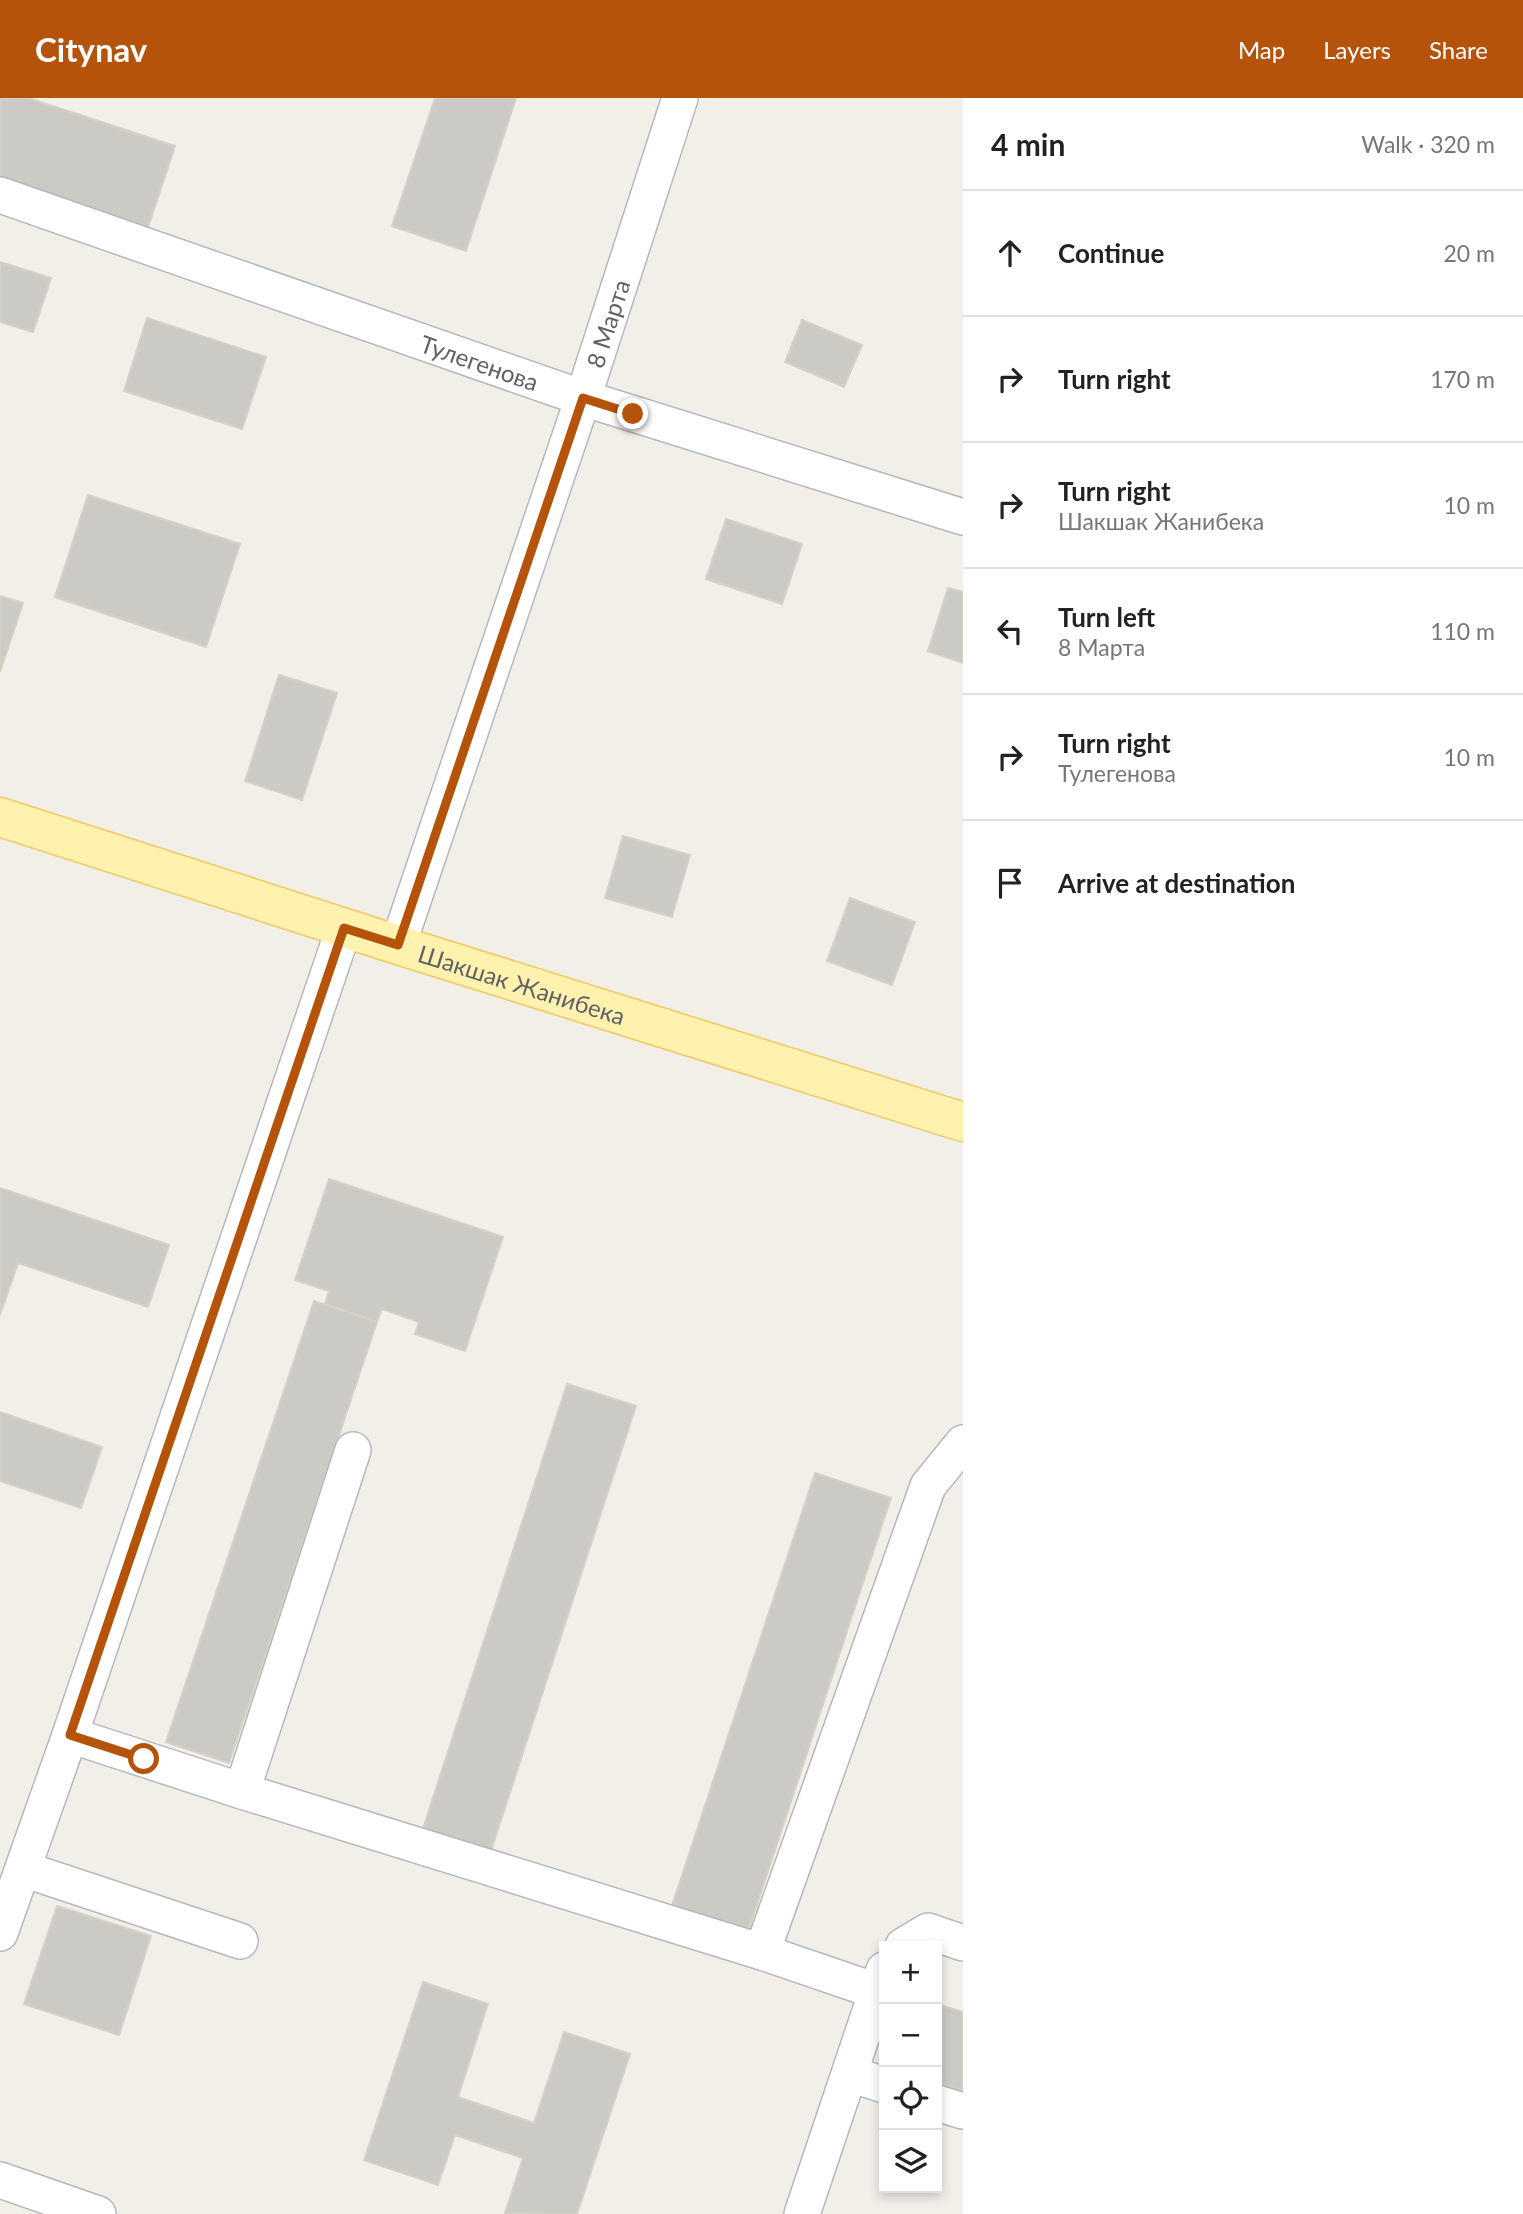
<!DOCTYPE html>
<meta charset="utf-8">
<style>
body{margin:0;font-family:Lato,sans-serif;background:#f2f2f2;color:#222}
.controls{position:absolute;right:21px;bottom:21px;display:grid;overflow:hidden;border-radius:0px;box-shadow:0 4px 10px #0003}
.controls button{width:63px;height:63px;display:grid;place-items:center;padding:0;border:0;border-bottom:2px solid #e0e0e0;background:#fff;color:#222;font:35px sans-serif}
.stop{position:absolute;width:21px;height:21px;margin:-16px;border:5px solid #b45309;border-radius:50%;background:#fff}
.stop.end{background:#b45309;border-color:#fff;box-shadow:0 2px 7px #0008}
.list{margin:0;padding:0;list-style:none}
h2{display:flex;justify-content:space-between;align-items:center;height:91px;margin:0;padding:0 28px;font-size:30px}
h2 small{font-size:23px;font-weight:400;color:#767676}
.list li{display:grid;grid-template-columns:46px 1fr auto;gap:21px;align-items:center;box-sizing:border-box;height:126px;padding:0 28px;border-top:2px solid #e0e0e0}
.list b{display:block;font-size:26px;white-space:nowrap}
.list p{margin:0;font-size:23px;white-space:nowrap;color:#767676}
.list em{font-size:23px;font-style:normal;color:#767676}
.icon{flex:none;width:38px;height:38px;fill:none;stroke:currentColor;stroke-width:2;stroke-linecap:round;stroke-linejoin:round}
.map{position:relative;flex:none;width:963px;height:2116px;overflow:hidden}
header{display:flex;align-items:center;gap:42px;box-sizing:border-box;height:98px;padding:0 35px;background:#b45309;color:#fff}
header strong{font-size:33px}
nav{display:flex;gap:38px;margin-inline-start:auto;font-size:24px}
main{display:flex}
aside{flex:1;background:#fff}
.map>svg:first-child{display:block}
.building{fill:#cccac5;stroke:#d6d1c6;stroke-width:2}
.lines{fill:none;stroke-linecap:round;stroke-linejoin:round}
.minor-casing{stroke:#b5b8bc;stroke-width:38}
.major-casing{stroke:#f2c960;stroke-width:41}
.minor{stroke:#fff;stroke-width:35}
.major{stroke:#fff2af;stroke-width:38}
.route{stroke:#b45309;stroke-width:9}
.labels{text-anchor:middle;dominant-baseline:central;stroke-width:5;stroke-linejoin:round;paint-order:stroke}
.street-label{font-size:24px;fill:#5f6368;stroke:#fff}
</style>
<header>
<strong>Citynav</strong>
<nav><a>Map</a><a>Layers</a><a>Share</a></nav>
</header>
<main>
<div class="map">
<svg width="963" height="2116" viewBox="0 0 963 2116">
<rect width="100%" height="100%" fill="#f1efe8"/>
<path class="building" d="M0 0H28L175 48 148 129 0 81Z
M435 0H516L466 153 392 128Z
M0 164 51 180 33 234 0 224Z
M147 220 266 259 242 331 124 293Z
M802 222 862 247 844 289 785 264Z
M88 397 240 446 206 549 55 499Z
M726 421 802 446 782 506 706 481Z
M948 490 963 494V565L928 553Z
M0 498 23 505 0 574Z
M279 577 337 595 302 702 245 683Z
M623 738 690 757 672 819 605 800Z
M850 800 915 824 892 887 827 863Z
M329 1081 503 1139 465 1253 415 1236 419 1224 382 1211 377 1224 325 1206 329 1193 295 1182Z
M0 1090 169 1147 148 1209 18 1165 0 1217Z
M314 1203 377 1224 229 1665 166 1644Z
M567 1286 636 1308 490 1756 422 1734Z
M0 1314 102 1349 81 1410 0 1383Z
M815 1375 891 1400 744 1846 668 1820Z
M57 1808 151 1838 119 1937 24 1906Z
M423 1884 488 1906 458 1999 534 2025 564 1934 630 1956 577 2116 505 2115 523 2060 455 2037 438 2087 364 2062Z
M937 1906 963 1914V1993L937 1984Z"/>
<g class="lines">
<defs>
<g id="minor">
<path id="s1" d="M0 97 583 300 963 419"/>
<path id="s2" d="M398 847 583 300 680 0"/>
<path d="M70 1637 242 1693 762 1854"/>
<path d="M242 1693 353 1352"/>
<path d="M23 1771 240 1843"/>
<path d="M0 1835 70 1637 344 830"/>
<path d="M903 1848 928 1833 963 1845"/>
<path d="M876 1893 762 1854 928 1388 963 1345"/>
<path d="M850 1976 884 1987"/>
<path d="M937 2005 963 2013"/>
<path d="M0 2082 98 2116"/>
<path d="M802 2116 884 1872"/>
</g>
<g id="major">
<path id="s3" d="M0 719 398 847 963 1024"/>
</g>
</defs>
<use href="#minor" class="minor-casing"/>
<use href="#major" class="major-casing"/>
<use href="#minor" class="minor"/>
<use href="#major" class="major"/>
</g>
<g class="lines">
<path class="route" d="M144 1661 70 1637 344 830 398 847 583 300 633 316"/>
</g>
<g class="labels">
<g class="street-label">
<text stroke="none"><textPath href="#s2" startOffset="656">8 Марта</textPath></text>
<text stroke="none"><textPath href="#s1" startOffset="508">Тулегенова</textPath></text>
<text stroke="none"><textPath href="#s3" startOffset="548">Шакшак Жанибека</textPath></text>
</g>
</g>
</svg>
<div class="controls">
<button>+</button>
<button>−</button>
<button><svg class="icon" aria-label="locate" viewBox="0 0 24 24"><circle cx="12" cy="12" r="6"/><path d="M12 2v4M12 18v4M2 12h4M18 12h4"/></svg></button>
<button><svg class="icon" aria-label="layers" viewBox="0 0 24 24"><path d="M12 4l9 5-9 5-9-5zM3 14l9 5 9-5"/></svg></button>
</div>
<div class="stop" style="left:144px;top:1661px"></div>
<div class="stop end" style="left:633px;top:316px"></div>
</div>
<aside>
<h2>4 min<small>Walk · 320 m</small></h2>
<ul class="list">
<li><svg class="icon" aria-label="ahead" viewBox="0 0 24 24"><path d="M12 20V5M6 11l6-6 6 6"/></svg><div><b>Continue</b></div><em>20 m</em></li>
<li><svg class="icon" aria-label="right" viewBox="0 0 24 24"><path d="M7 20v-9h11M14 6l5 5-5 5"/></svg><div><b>Turn right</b></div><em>170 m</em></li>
<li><svg class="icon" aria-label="right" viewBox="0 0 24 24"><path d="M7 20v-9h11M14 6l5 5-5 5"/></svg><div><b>Turn right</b><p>Шакшак Жанибека</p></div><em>10 m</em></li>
<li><svg class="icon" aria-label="left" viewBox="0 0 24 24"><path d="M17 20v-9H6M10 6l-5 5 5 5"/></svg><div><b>Turn left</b><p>8 Марта</p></div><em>110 m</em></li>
<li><svg class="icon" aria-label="right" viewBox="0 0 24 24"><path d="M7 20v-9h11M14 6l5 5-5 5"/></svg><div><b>Turn right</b><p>Тулегенова</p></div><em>10 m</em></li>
<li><svg class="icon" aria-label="arrive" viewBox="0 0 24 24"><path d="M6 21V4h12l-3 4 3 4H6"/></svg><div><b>Arrive at destination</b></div></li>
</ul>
</aside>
</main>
